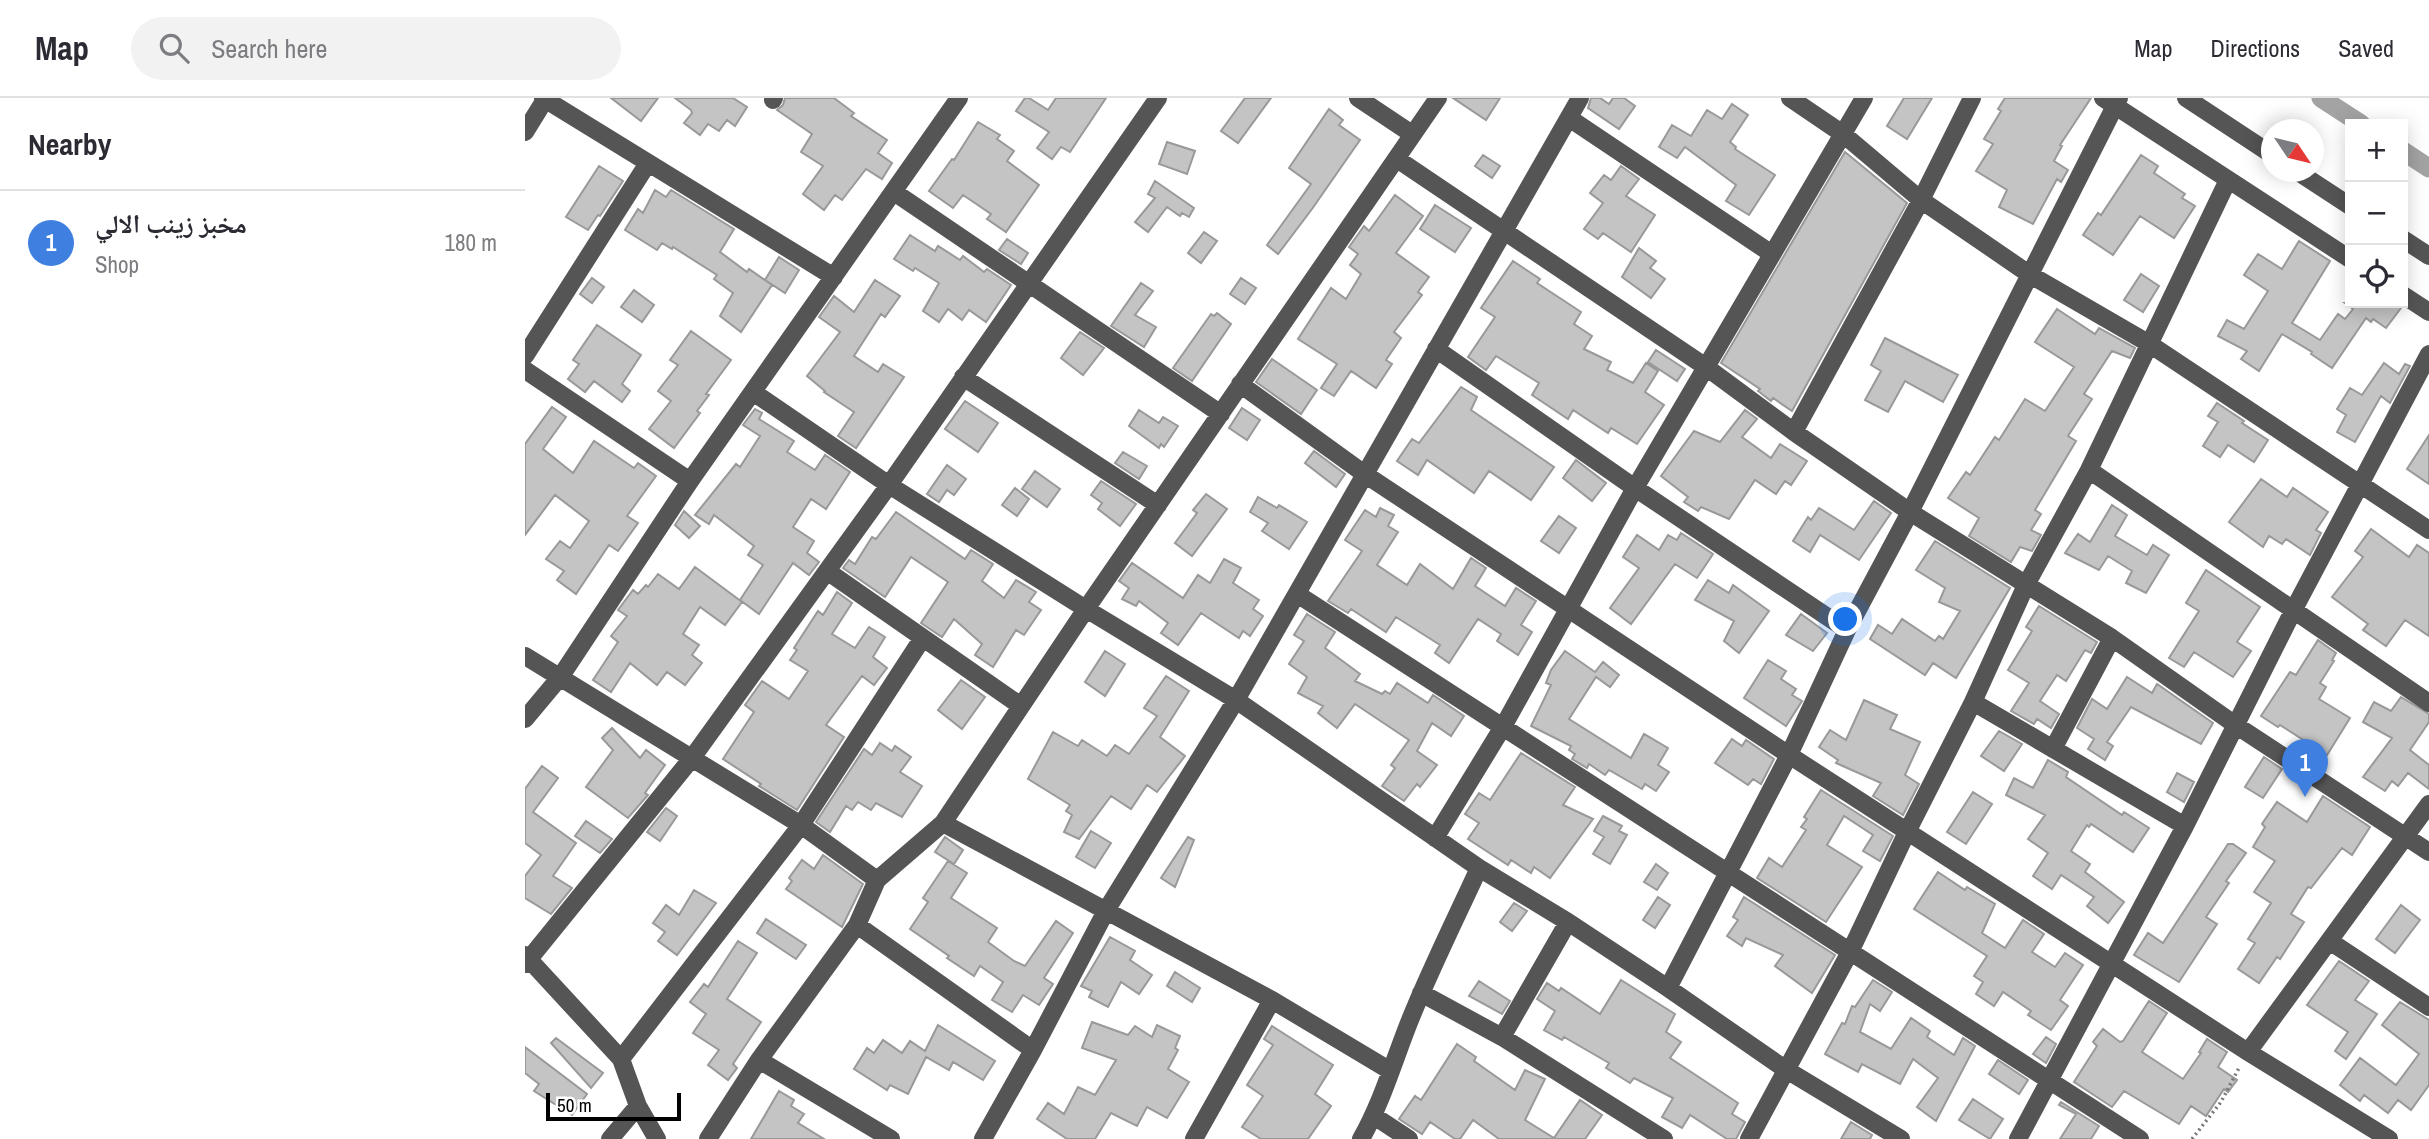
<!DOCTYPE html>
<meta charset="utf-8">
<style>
body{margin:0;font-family:"Archivo Narrow","Noto Naskh Arabic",sans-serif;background:#f2f2f3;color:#2b2b33}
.controls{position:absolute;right:21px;top:21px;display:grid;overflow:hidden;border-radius:0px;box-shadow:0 4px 18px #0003}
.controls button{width:63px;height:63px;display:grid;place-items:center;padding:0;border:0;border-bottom:2px solid #e1e1e2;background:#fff;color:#2b2b33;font:35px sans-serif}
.compass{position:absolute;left:1736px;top:21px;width:63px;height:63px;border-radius:50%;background:#fff;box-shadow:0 4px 18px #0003;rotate:125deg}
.scale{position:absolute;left:21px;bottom:18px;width:135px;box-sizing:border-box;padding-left:7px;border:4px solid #000;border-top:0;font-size:19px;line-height:24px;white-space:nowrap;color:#000;-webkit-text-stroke:5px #fff;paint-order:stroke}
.you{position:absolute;left:1321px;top:522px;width:24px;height:24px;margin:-18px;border:5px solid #fff;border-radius:50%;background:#1a73e8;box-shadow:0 0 0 10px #1a73e833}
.badge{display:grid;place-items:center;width:46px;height:46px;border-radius:50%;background:#000;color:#fff;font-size:23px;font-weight:700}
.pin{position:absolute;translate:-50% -58px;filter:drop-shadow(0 2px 4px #0008)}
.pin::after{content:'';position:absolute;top:37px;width:24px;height:21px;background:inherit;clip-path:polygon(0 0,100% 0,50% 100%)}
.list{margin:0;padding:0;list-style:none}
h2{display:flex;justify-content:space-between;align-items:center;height:91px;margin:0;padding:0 28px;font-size:30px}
h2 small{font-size:23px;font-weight:400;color:#7c7c81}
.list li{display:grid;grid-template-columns:46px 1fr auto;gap:21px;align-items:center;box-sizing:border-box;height:105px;padding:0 28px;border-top:2px solid #e1e1e2}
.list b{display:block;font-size:26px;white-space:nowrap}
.list p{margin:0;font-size:23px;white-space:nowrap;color:#7c7c81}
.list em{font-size:23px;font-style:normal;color:#7c7c81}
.icon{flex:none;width:38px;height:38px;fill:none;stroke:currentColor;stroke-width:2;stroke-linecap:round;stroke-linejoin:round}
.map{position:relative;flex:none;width:1904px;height:1041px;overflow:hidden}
header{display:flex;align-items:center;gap:42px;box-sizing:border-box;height:98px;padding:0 35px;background:#fff;border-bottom:2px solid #e1e1e2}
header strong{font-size:33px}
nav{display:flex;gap:38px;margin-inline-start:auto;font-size:24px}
.search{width:490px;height:63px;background:#f2f2f3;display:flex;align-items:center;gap:18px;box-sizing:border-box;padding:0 24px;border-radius:38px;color:#7c7c81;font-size:26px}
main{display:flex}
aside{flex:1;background:#fff}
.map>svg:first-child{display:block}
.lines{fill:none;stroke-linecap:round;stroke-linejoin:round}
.canal{stroke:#a3a3a3;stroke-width:19}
.building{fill:#c4c4c4;stroke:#999;stroke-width:2}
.path{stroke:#777;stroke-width:3.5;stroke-dasharray:2 3.5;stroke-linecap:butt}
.minor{stroke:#555;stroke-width:18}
</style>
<header>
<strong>Map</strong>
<div class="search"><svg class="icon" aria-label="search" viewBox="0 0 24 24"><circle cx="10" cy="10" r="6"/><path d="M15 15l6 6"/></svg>Search here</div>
<nav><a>Map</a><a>Directions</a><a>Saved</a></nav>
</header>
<main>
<aside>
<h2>Nearby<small></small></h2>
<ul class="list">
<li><span class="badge" style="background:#3f7fe0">1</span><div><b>مخبز زينب الالي</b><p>Shop</p></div><em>180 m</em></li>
</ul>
</aside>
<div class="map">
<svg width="1904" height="1041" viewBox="0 0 1904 1041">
<rect width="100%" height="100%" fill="#fff"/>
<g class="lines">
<path class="canal" d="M1796 0 1836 26
M1878 53 1904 70"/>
</g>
<path class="building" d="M86 0H133L116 23Z
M150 0H208L222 9 210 28 202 22 194 33 183 26 175 37 159 25 167 15 166 12Z
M260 0H309L329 15 326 18 362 42 353 55 367 65 357 81 341 71 317 102 310 97 299 112 278 96 298 68 276 54 287 36 252 12 258 7Z
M500 0H504L523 12 531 0H581L545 54 536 49 527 61 512 50 524 34 491 13Z
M720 0H746L713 45 696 33Z
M928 0H975L961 22Z
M1066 0H1075L1084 6 1088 0H1099L1110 8 1094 31 1063 10Z
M1379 0H1407L1382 41 1362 28Z
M1480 0H1566L1535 47 1537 48 1529 63 1543 72 1536 84 1532 81 1508 126 1474 109 1482 92 1451 73 1468 46 1459 41 1476 13 1473 11Z
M1207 6 1223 17 1205 44 1211 49 1210 51 1250 77 1224 117 1201 103 1211 87 1160 49 1152 60 1134 49 1147 27 1166 38 1182 12 1197 21Z
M804 11 818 22 814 27 835 42 787 111 753 156 742 147 786 86 764 70Z
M453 24 475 37 472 41 489 53 482 63 514 87 481 134 462 121 466 116 438 97 428 110 404 93 427 61 429 62Z
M642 44 670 53 662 76 634 66Z
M1320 54 1382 105 1267 313 1248 300 1246 303 1233 293 1235 291 1196 265Z
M958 57 975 68 967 80 950 68Z
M1616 57 1633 68 1629 75 1660 96 1657 100 1670 108 1649 140 1615 118 1588 157 1558 137 1573 115 1576 117Z
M74 68 98 83 75 118 73 117 63 132 41 119Z
M1096 68 1114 81 1101 98 1130 117 1106 154 1078 135 1073 141 1059 131 1078 105 1065 95 1079 77 1086 82Z
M630 83 669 110 664 119 657 115 655 118 642 109 623 134 610 124 630 100 623 96Z
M130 92 141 99 146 92 209 131 195 154 222 174 224 171 247 187 216 234 195 218 208 195 189 181 192 177 148 149 147 151 137 145 132 152 100 132 113 111 118 115Z
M870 97 898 118 871 155 904 179 893 194 897 197 869 234 876 240 861 262 867 266 851 290 826 273 809 298 796 290 812 266 773 241 806 190 821 201 836 176 825 167 833 156 824 149 839 128 844 133Z
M910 107 946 130 930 154 895 131Z
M679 134 692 143 676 165 663 155Z
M385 137 410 153 413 148 435 162 438 158 459 174 462 171 486 187 461 224 444 212 437 222 423 211 414 224 398 213 414 185 390 170 388 173 369 161Z
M482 141 503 155 496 166 474 152Z
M1774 143 1805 163 1767 225 1795 242 1813 216 1820 221 1828 211 1820 205H1870L1876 210 1861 230 1848 221 1846 224 1841 220 1807 270 1786 256 1787 254 1757 236 1734 273 1716 261 1722 253 1693 238 1702 222 1719 231 1743 193 1719 177 1733 156 1757 171Z
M1114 150 1131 163 1125 170 1140 181 1126 200 1097 179Z
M254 159 274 172 260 195 240 182Z
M988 163 1015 181 1012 185 1056 214 1049 226 1067 238 1059 251 1086 264 1082 272 1108 285 1121 265 1133 273 1120 294 1139 307 1112 346 1086 330 1083 335 1048 312 1043 321 1007 297 1014 285 971 258 961 272 943 259 970 219 956 210Z
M1616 176 1634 188 1618 214 1599 202Z
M67 180 79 189 67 205 55 196Z
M716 180 731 190 720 206 705 196Z
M350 182 375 198 360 219 356 216 329 258 353 274 358 266 379 279 331 350 313 338 329 314 299 294 300 293 282 278 315 234 294 219 309 198 329 214Z
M616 185 628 193 610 217 631 229 619 249 586 228Z
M109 192 129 207 117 224 96 209Z
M1532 211 1570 236 1574 230 1610 250 1605 260 1587 253 1559 296 1567 301 1543 338 1551 343 1510 412 1516 416 1506 432 1516 437 1507 453 1495 449 1486 464 1444 438 1454 420 1423 400 1441 374 1445 377 1470 339 1474 342 1500 301 1520 313 1549 269 1510 244Z
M692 215 706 226 667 283 648 270 686 216 689 218Z
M72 227 116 257 97 286 105 293 97 304 69 283 60 294 43 281 54 266 48 262Z
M166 233 206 262 181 296 184 297 172 313 175 315 149 350 124 331 146 303 133 293 153 267 145 262Z
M555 234 579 250 558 277 536 260Z
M1360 240 1433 277 1418 304 1380 283 1363 314 1340 302 1356 273 1346 267Z
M1131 252 1160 271 1152 283 1123 264Z
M747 261 792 292 776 316 731 284Z
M1859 265 1874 276 1880 266 1885 268 1865 305 1856 298 1830 344 1812 334 1821 317 1812 311 1825 290 1837 297Z
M936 289 952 299 946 312 1029 369 1006 402 964 373 949 395 902 362 893 377 872 363 887 341 894 345Z
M440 303 473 325 453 354 420 331Z
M1692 305 1719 323 1717 325 1743 342 1729 364 1703 347 1695 359 1678 348 1693 324 1683 318Z
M27 309 41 319 18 351 48 375 69 343 109 370 113 365 131 378 102 418 113 425 93 453 84 447 51 496 32 482 39 473 21 461 35 443 45 450 64 423 30 397 0 437V346Z
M717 310 735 322 722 342 704 330Z
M230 311 237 315 234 321 269 343 262 354 290 372 300 357 325 374 301 411 286 401 268 429 289 443 282 455 294 464 284 477 268 465 234 516 215 502 238 467 223 457 229 448 189 417 184 426 170 417 211 366 215 369 235 338 218 327Z
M614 312 634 325 638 319 653 328 639 349 636 346 634 350 604 328Z
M1220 312 1232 321 1217 339 1246 360 1255 346 1282 363 1266 387 1260 383 1251 396 1230 382 1204 421 1176 409 1173 413 1159 404 1163 399 1136 378 1169 333 1195 344Z
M1904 337V386L1882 371Z
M789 353 820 376 811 389 780 365Z
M598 354 622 368 614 381 590 365Z
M1051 362 1081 385 1067 403 1038 380Z
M422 367 441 381 429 397 422 392 414 404 402 396Z
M510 373 535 391 522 409 497 391Z
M1736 381 1762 399 1768 390 1803 414 1791 432 1796 435 1785 457 1761 441 1757 446 1744 438 1738 449 1704 424Z
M576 383 611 406 595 428 573 411 577 405 566 397Z
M490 390 504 401 492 418 477 407Z
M681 396 702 411 667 458 650 445 672 415 668 412Z
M733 399 752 410 754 407 782 424 764 451 737 433 743 425 725 414Z
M1349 403 1366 415 1334 462 1295 437 1285 454 1268 443 1283 419 1286 422 1294 410 1329 432Z
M1587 407 1602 417 1590 438 1622 457 1628 447 1644 457 1621 495 1601 485 1607 473 1583 458 1574 472 1540 455 1553 436 1565 444Z
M855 410 869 417 863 428 873 434 852 467 882 487 895 466 928 491 946 460 961 470 950 488 980 508 991 490 1011 503 996 527 1007 534 993 557 972 543 976 536 953 521 924 565 910 555 915 547 871 519 861 534 826 511 823 515 803 503 837 453 820 442 840 412 851 419Z
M159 413 175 428 164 440 150 427Z
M371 414 440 461 446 452 468 466 457 483 479 500 491 482 511 494 504 504 516 512 499 537 491 532 468 569 450 557 457 546 429 521 417 539 396 525 423 484 386 459 360 499 318 470 324 462 330 466 347 439 351 441Z
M1034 418 1051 430 1034 455 1016 443Z
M1846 431 1884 459 1892 447 1904 455V538L1880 522 1861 548 1838 532 1843 526 1807 499 1838 459 1830 453Z
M1156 435 1188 456 1172 480 1150 466 1106 526 1085 510 1114 470 1098 459 1112 437 1134 452 1143 437 1152 442Z
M1410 443 1485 490 1431 580 1408 565 1400 577 1345 541 1353 527 1367 536 1377 521 1410 543 1414 538 1418 541 1435 513 1414 504 1420 490 1391 472Z
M699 461 716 470 708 485 734 502 728 511 738 518 725 538 718 533 714 540 676 515 653 547 636 535 643 525 614 503 611 508 597 501 604 490 594 483 607 465 658 500 673 477 685 485Z
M170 469 217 504 200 527 175 509 158 536 174 547 167 557 177 565 160 587 142 574 132 587 105 565 86 594 68 582 93 544 86 538 102 518 93 512 108 492 113 496 121 487 123 489 133 476 154 491Z
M1681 472 1735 509 1712 544 1726 553 1708 579 1669 554 1659 569 1644 560 1674 513 1661 505Z
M1183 482 1204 495 1208 487 1244 513 1214 555 1199 543 1209 523 1170 502Z
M312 494 327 505 307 536 330 550 344 529 360 539 348 559 362 570 349 587 337 578 301 627 319 639 272 712 234 688 236 686 198 661 229 614 220 607 237 583 264 601 283 573 265 562 272 552 269 550 293 513 298 517Z
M1514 508 1572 544 1566 555 1560 552 1541 583 1532 577 1515 603 1534 616 1526 630 1512 621 1509 626 1486 613 1504 585 1483 572 1507 533 1501 529Z
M782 516 810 534 800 550 835 576 830 583 857 596 860 593 865 596 872 585 903 605 908 597 939 618 926 638 907 625 892 653 912 667 895 689 892 686 879 703 857 688 870 670 866 667 884 642 830 606 812 630 793 615 798 608 773 595 782 579 764 566 779 543 769 537Z
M1276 516 1302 535 1288 553 1261 537Z
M1793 542 1811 555 1807 562 1809 563 1795 585 1801 589 1794 601 1825 620 1802 657 1755 627 1753 629 1736 618 1765 574 1771 577Z
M580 553 600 566 580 598 560 584Z
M1040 553 1070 574 1078 564 1094 577 1085 589 1071 579 1044 621 1106 660 1119 636 1143 650 1133 667 1144 674 1131 693 1120 686 1117 691 1084 672 1080 677 1064 666 1062 670 1047 661 1050 656 1044 652 1046 648 1006 628 1026 587 1021 585 1026 572Z
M1243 562 1261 573 1256 581 1271 591 1267 597 1277 603 1261 628 1219 600Z
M641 578 664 593 635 639 660 658 632 694 622 687 606 711 586 698 554 741 539 734 547 717 541 713 545 707 503 681 528 634 553 648 557 642 582 658 590 647 604 656 632 618 619 610Z
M1602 579 1627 595 1632 586 1688 625 1676 646 1606 609 1582 644 1588 648 1580 662 1563 651 1569 641 1552 630 1567 601 1582 611Z
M436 582 460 599 437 631 413 612Z
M1876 599 1904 616V624L1885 652 1904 667V691L1883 675 1873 688 1867 683 1860 693 1838 679 1867 640 1838 624 1849 604 1866 613Z
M1339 602 1372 617 1365 631 1395 644 1380 677 1394 686 1378 717 1348 698 1356 685 1311 665 1313 662 1294 649 1305 632 1321 642Z
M87 630 115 660 121 652 140 667 120 695 123 697 103 720 61 689 88 652 77 640Z
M1474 633 1497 646 1479 673 1456 658Z
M1207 641 1217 648 1221 642 1249 661 1236 686 1228 681 1223 687 1190 665Z
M355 645 367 653 370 648 386 659 375 674 397 688 377 719 351 705 346 712 333 704 327 712 321 708 305 734 291 724 339 651 347 657Z
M996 655 1050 689 1038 707 1068 721 1025 780 1009 769 1006 775 986 762 983 767 943 741 954 725 940 716 954 695 965 702Z
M1739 659 1757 671 1738 700 1720 689Z
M1523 662 1543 674 1541 679 1597 717 1599 714 1624 730 1608 754 1566 726 1564 729 1562 727 1546 753 1565 766 1560 774 1599 804 1583 825 1562 808 1569 799 1536 777 1527 791 1508 778 1523 755 1503 741 1520 717 1481 697 1489 680 1508 690Z
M17 668 33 680 8 714 51 745 28 778 47 790 26 816 0 800V778L16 757 0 745V691Z
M1652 675 1669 684 1659 704 1642 694Z
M1296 692 1368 738 1355 763 1338 753 1348 737 1319 718 1302 747 1337 769 1301 824 1232 780 1244 760 1257 769 1281 732 1276 729 1282 721 1279 719Z
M1448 694 1467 706 1441 746 1422 734Z
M1798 698 1845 729 1827 757 1817 750 1786 790 1783 789 1766 816 1779 824 1755 861 1752 859 1734 885 1713 871 1730 845 1723 841 1746 805 1729 794 1750 763 1728 749 1740 729 1737 726 1752 704 1782 724Z
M141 710 152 718 135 743 122 734Z
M1078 718 1097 728 1094 733 1102 737 1085 766 1068 756 1079 739 1069 733Z
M61 723 87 741 75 755 50 738Z
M566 733 586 745 570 770 551 759Z
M420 739 438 752 429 766 410 754Z
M663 739 669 742 650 789 636 780Z
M1703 746H1708L1721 755 1701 783 1704 785 1681 819 1692 826 1654 884 1609 857 1623 835 1638 845Z
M298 757 338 786 317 829 261 791 267 783 264 780 277 762 289 771Z
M423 763 442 775 426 800 472 830 463 844 489 863 500 868 531 823 548 835 519 880 528 886 514 907 498 897 487 914 467 902 478 884 455 868 449 878 422 860 424 858 385 831 403 804 398 800Z
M1131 766 1143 775 1132 792 1119 784Z
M1413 774 1440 792 1442 789 1470 806 1457 835 1480 850 1498 822 1519 836 1507 854 1530 869 1540 855 1558 867 1535 902 1543 908 1526 932 1503 917 1506 913 1478 894 1469 908 1451 896 1458 884 1449 878 1462 858 1389 811Z
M169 792 191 805 152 857 133 843 140 834 128 825 141 807 154 817Z
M1133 799 1145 807 1130 830 1118 822Z
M1219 799 1310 857 1287 895 1250 868 1258 857 1221 840 1217 848 1202 838 1213 822 1208 819Z
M989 805 1002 813 987 833 975 824Z
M1876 807 1895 822 1870 855 1851 841Z
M241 821 281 847 271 861 232 835Z
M585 839 610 853 605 862 627 877 614 896 596 884 583 909 564 899 567 893 556 888Z
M213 843 232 855 202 901 236 924 208 966 212 970 203 982 183 967 194 952 168 935 181 916 165 904 179 886 183 889Z
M1814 863 1844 883 1830 902 1852 916 1821 961 1810 953 1823 934 1782 907Z
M650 874 675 890 667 904 642 888Z
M1096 882 1150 916 1141 934 1156 944 1145 960 1213 1005 1207 1016 1220 1024 1211 1041H1202L1165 1017 1157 1030 1137 1019 1148 1000 1109 980 1105 985 1081 970 1084 965 1039 939 1037 942 1019 932 1030 913 1012 901 1022 885 1034 893 1036 890 1075 916Z
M1348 882 1367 894 1355 913 1345 906 1335 934 1366 951 1386 920 1405 933 1402 939 1429 957 1438 940 1450 948 1411 1023 1392 1009 1413 980 1388 961 1375 986 1337 966 1333 974 1300 956 1317 925 1320 926 1327 908 1330 909Z
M954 883 985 903 977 916 944 898Z
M1624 903 1642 915 1617 954 1623 958 1658 981 1676 955 1674 954 1682 941 1702 954 1693 969 1712 982 1703 994 1699 991 1681 1018 1666 1008 1654 1026 1599 993 1587 1009 1549 984 1572 948 1568 944 1578 931 1595 944 1598 943Z
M1875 904 1904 922V987L1886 1012 1873 1002 1863 1015 1839 997 1835 1003 1815 987 1835 960 1871 987 1894 956 1857 927Z
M567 924 603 937 610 928 627 939 632 927 655 938 650 950 653 952 643 971 664 984 642 1020 622 1009 612 1028 586 1015 570 1041H542L512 1021 523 1005 539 1016 553 989 570 997 591 962 557 950Z
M413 927 470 963 458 982 428 964 424 972 401 959 383 996 365 987 362 992 329 971 342 950 349 955 358 942 377 955 385 943 400 953Z
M747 928 808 967 790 996 806 1008 783 1041H736L717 1029 738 998 722 987 748 947 739 941Z
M1521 939 1531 946 1521 965 1508 956Z
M31 940 78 975 66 990 26 945Z
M932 946 951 959 949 963 990 992 1000 972 1020 981 1000 1022 1029 1040 1055 1002 1077 1017 1060 1041H974L948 1022 935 1041H930L905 1024 897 1036 874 1021 890 998 896 1002Z
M0 949 62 996 47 1017 9 993 14 986 0 975Z
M1473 962 1503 982 1494 996 1464 976Z
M254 993 269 1002 266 1008 279 1016 273 1025 299 1041H226Z
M1448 1001 1478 1021 1465 1041 1434 1022Z
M1536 1004 1574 1028 1566 1041H1535L1551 1016 1534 1007Z
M1326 1024 1347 1037 1345 1041H1316Z"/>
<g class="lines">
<path class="path" d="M1667 1041 1696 1004 1715 968"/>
<path class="minor" d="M18 0 309 179
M833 0 887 36
M1265 0 1318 36 1396 102 1504 176 1623 245 1904 432
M1578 0 1825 161
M1661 0 1746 56
M248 2 249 0
M1044 20 1247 156
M0 34 21 0
M872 61 1181 269 1269 334 1385 414 1587 540 1712 628 1904 754
M1773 74 1825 108
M369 94 696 316
M1878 141 1904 158
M1878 197 1904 214
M911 251 1110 390 1322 532
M0 258 123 65
M0 272 165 383
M438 279 633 407
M715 286 841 377 1264 657 1723 954 1864 1041
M228 294 364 387 561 511 711 602 954 770 1043 824 1143 890 1260 971 1376 1041
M1269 334 1396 102 1447 0
M1564 372 1904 605
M302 473 496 608
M772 496 1615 1041
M0 558 276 727 352 782
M1448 604 1660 728
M0 621 36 578 165 383 434 0
M1528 651 1587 540
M418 725 747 902 864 972
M910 740 979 627 1110 390 1339 0
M332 827 508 952
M1806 844 1904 909
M0 857 96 961 113 1008 132 1041
M0 866 167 660 364 387 633 0
M1143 890 1264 657 1322 532 1385 414 1594 0
M896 895 977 939 1139 1041
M977 939 1043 824
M1723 954 1904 706
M96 961 276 727 397 541
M234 962 366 1041
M849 1018 884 1041
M85 1041 113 1008
M183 1041 234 962 332 827 352 782 418 725 561 511 913 0
M458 1041 508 952 582 811 711 602 1055 0
M669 1041 747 902
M836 1041C857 1004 869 962 885 922 906 870 931 820 954 770
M1224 1041 1326 852 1382 734 1448 604 1501 487 1564 372 1703 82
M1493 1041 1660 728 1768 513 1904 256"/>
</g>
</svg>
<div class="controls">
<button>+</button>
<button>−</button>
<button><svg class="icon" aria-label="locate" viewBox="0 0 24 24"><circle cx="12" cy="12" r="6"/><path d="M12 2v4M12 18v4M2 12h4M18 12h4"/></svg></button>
</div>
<svg class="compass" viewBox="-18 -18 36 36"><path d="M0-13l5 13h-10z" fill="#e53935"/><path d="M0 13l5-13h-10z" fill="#7c7c81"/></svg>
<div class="scale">50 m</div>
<div class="you"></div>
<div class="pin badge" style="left:1780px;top:699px;background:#3f7fe0">1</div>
</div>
</main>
